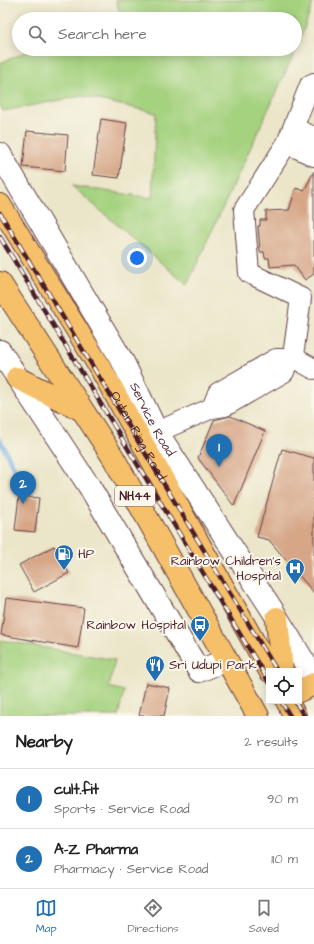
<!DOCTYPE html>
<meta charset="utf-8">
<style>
body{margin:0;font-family:"Architects Daughter",sans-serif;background:#f6f6f6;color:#222}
.controls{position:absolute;right:12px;bottom:12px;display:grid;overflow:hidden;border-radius:0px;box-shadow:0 2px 10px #0003}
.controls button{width:36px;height:36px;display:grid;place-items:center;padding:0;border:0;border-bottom:1px solid #e0e0e0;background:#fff;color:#222;font:20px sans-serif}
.you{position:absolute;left:137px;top:258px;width:14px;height:14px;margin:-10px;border:3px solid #fff;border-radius:50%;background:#1a73e8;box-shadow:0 0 0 6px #1a73e833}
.badge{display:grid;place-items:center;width:26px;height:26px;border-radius:50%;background:#1f6fb2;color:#fff;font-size:13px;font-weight:700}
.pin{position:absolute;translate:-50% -33px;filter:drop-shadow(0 1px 2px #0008)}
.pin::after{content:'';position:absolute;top:21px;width:14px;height:12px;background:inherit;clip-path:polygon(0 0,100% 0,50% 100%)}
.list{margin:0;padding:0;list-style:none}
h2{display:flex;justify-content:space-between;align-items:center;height:52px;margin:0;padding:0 16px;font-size:17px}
h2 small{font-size:13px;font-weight:400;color:#767676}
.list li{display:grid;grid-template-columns:26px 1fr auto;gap:12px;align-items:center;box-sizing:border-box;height:60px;padding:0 16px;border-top:1px solid #e0e0e0}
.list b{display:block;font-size:15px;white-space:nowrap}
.list p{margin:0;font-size:13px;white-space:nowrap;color:#767676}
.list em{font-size:13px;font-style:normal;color:#767676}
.icon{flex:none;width:22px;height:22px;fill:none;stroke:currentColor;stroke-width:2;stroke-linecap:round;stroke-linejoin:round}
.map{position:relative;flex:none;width:314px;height:716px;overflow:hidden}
.search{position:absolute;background:#fff;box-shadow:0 2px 10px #0003;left:12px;right:12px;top:12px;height:44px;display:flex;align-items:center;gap:10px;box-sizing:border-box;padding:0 14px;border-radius:22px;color:#767676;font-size:15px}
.sheet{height:172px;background:#fff}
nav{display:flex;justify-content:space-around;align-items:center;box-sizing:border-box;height:56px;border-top:1px solid #e0e0e0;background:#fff;font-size:11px;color:#767676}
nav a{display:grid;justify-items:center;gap:2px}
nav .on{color:#1f6fb2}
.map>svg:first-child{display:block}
.green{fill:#a5d27f;stroke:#787855}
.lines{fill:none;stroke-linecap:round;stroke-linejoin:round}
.stream{stroke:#6eaee1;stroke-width:5}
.building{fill:#d6a687}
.minor-casing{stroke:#623d43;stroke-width:22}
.tertiary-casing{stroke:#623d43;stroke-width:24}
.trunk-casing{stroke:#623d43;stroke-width:24}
.minor{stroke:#fff;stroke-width:20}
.tertiary{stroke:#fff;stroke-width:22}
.trunk{stroke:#f6c06b;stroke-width:22}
.rail-casing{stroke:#4a1f2b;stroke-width:4.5}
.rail{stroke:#fbf7ec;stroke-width:3;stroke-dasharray:9;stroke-linecap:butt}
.labels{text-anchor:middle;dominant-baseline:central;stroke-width:4;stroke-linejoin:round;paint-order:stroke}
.shield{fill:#fbf7ec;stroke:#7f6065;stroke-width:1}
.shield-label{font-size:12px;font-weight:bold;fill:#4a1f2b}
.street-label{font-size:13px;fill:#4a1f2b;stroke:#fbf7ec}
.poi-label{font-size:13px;fill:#4a1f2b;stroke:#fbf7ec;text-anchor:start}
</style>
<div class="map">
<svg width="314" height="716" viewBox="0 0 314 716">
<rect width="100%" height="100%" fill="#fbf7ec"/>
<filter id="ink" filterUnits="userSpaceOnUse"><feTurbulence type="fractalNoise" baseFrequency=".025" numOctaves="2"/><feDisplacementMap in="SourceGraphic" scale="8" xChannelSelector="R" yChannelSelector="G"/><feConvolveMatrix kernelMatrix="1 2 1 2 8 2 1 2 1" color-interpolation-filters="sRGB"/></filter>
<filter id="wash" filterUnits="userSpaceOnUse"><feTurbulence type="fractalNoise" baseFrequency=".012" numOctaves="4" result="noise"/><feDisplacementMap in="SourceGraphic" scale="16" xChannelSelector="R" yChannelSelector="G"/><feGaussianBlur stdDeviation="0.9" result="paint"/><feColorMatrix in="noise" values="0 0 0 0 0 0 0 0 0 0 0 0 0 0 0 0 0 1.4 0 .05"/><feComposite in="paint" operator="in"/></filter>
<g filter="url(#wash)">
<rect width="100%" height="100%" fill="#ebe6c9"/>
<path class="green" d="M116 0H314L299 43 187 285 72 186 152 198 156 113 82 96 3 111 0 105V63L33 49H295V19H107L120 14Z
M0 640 115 660 109 687 124 691 118 716H0Z"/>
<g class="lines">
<path class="stream" d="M0 440 18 476"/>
</g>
<g id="blocks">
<path class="building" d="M101 119 127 123 119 178 93 175Z
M27 131 68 135 65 171 23 167Z
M314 171V274L305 280 294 265 270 267 269 258H265L264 252H260L258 226H260V220H266V211L289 210 296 188 304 191Z
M230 416 265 431 234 506 198 458 214 420Z
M282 449 314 458V593L269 540 257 537Z
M19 496 39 498 35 532 15 530Z
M54 546 69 573 34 592 19 565Z
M6 598 84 608 78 648 1 635Z
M146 683 170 688 164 716H139Z"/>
</g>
</g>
<g filter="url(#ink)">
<use href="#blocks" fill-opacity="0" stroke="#623d43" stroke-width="1"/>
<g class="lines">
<defs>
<path id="minor" d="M293 128 314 137
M287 143 314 156
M296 359 294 349 301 298 249 273 244 210 287 143 310 85 314 83
M212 408 218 393 276 359H296L314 369
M157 432 212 408 225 406 284 372 288 359"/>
<g id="tertiary">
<path id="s1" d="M0 154 123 362 157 432 273 611 314 678"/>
<path d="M0 351 89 486 199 671 226 660"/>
</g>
<g id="trunk">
<path id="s2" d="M0 205 101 369 270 671"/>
<path d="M0 283 113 457 258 716"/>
<path d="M17 378 80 409"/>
<path d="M277 618 282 671"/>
<path d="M299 691 314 684"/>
<path d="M287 701 295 716"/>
</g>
</defs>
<use href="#minor" class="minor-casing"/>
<use href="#tertiary" class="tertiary-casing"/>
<use href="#trunk" class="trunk-casing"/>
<use href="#minor" class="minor"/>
<use href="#tertiary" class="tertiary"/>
<use href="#trunk" class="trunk"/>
<defs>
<path id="rail" d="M0 213 277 671
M0 237 269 682
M281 701 290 716
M295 701 304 716"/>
</defs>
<use href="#rail" class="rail-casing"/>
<use href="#rail" class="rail"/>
</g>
</g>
<defs>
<symbol id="fuel-pin" viewBox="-11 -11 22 30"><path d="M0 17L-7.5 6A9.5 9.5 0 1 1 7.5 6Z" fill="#1f6fb2" stroke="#fbf7ec"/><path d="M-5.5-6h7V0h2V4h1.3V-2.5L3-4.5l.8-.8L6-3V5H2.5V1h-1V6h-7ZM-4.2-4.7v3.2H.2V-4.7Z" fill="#fff"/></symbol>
<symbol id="hospital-pin" viewBox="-11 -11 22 30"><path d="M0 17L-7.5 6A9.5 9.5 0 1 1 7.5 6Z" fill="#1f6fb2" stroke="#fbf7ec"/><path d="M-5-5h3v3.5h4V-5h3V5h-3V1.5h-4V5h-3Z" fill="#fff"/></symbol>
<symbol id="bus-pin" viewBox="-11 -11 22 30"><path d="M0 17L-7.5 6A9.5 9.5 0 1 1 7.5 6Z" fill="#1f6fb2" stroke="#fbf7ec"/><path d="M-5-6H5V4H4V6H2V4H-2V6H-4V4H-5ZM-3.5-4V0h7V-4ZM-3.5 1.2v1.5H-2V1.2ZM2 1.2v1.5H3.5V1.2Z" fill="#fff"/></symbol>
<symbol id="restaurant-pin" viewBox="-11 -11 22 30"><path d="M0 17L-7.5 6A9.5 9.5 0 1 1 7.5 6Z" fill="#1f6fb2" stroke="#fbf7ec"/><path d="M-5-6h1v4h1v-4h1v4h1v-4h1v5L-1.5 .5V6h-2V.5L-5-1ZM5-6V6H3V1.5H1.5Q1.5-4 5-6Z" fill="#fff"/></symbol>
</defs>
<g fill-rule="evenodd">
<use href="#fuel-pin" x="53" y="543" width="22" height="30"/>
<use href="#hospital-pin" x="284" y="557" width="22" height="30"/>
<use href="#bus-pin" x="189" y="614" width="22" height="30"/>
<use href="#restaurant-pin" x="144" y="654" width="22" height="30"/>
</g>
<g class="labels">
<rect class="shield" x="115" y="486" width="40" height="20" rx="3"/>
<g class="shield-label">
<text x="135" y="496">NH44</text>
</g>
<g class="street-label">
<text stroke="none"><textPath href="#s1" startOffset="306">Service Road</textPath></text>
<text stroke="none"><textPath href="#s2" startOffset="269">Outer Ring Road</textPath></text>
</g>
<g class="poi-label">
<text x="78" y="554">HP</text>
<text x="281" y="561" text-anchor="end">Rainbow Children's<tspan x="281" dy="15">Hospital</tspan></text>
<text x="186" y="625" text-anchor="end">Rainbow Hospital</text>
<text x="169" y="665">Sri Udupi Park</text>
</g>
</g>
</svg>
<div class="controls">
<button><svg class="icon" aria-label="locate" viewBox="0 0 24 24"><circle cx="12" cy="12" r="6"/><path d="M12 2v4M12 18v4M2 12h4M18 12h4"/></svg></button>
</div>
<div class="you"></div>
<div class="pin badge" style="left:219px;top:467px">1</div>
<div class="pin badge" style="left:23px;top:504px">2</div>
<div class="search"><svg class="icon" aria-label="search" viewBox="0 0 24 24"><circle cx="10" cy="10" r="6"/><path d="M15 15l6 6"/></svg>Search here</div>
</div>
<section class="sheet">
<h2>Nearby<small>2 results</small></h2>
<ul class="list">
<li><span class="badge">1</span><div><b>cult.fit</b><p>Sports · Service Road</p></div><em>90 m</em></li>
<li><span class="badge">2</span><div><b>A-Z Pharma</b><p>Pharmacy · Service Road</p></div><em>110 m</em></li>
</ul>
</section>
<nav>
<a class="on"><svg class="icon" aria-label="map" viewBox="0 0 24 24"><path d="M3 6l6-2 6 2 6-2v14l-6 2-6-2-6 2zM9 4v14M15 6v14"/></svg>Map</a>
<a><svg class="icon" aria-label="directions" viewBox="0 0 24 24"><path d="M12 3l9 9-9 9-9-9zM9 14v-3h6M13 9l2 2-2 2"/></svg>Directions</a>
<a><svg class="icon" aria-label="saved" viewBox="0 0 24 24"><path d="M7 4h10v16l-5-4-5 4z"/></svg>Saved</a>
</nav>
